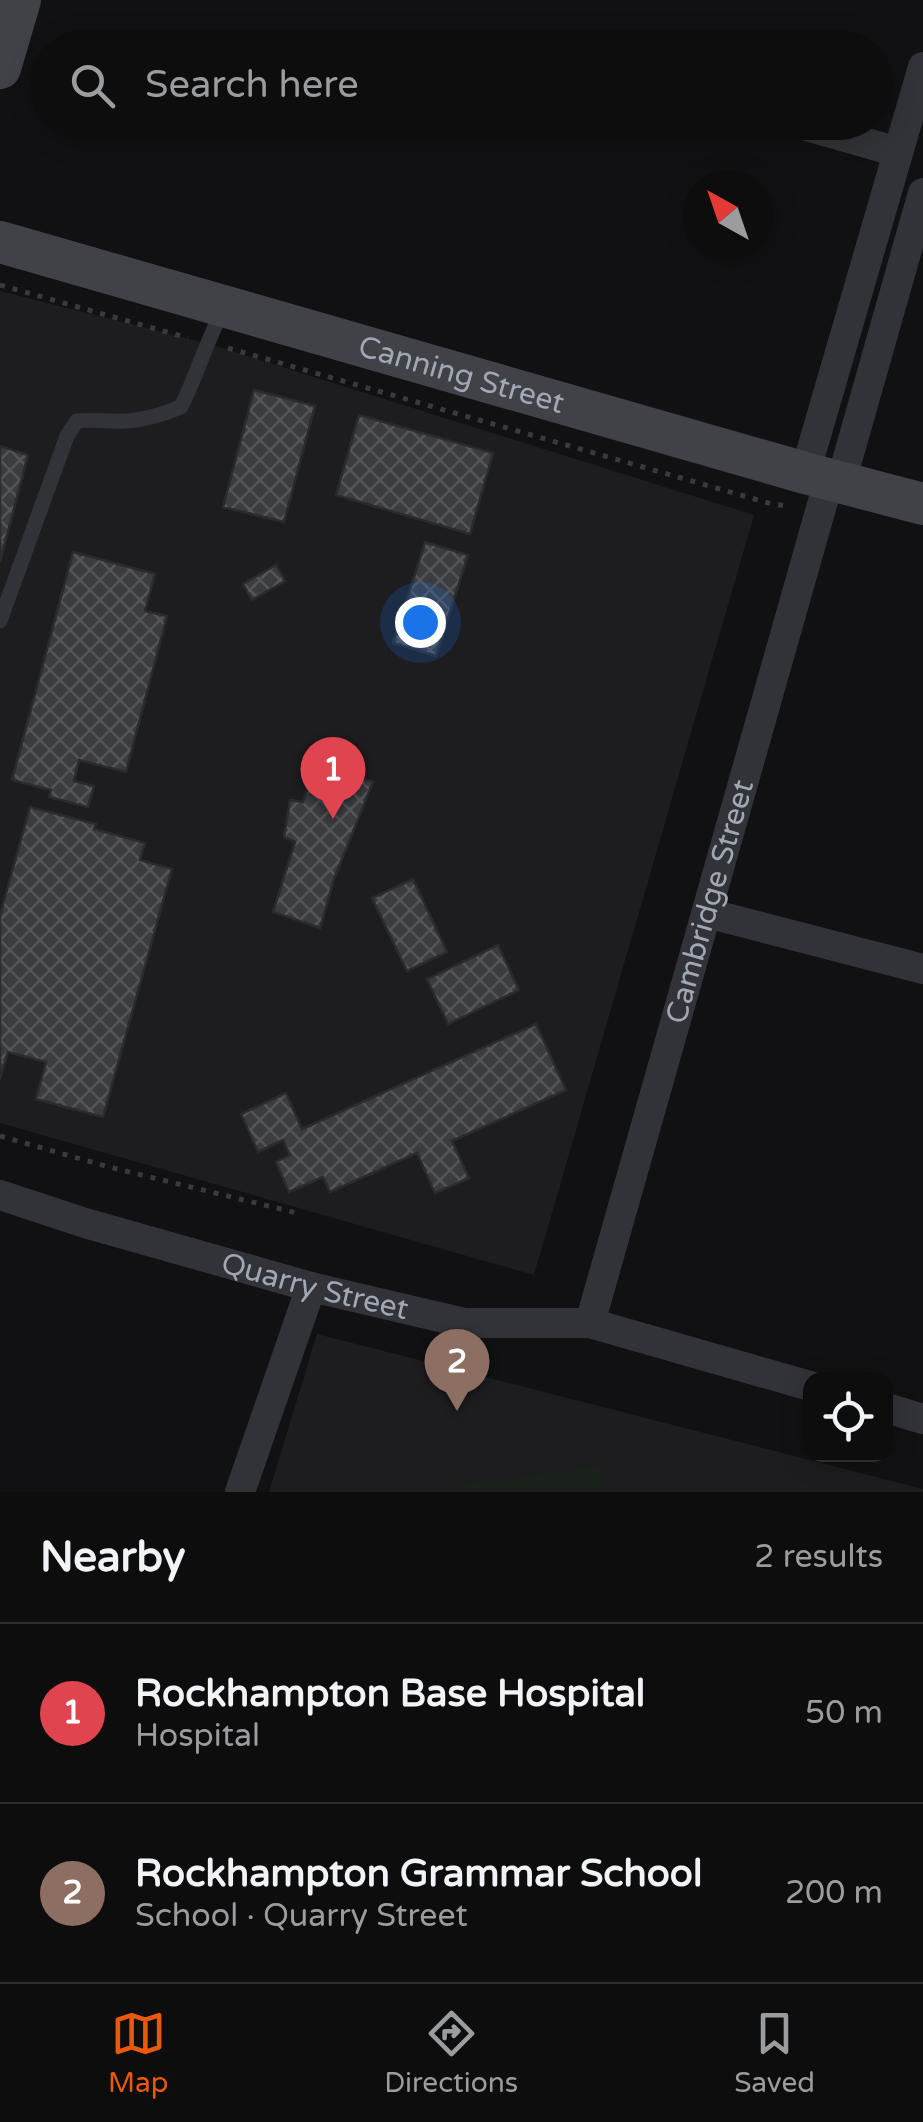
<!DOCTYPE html>
<meta charset="utf-8">
<style>
body{margin:0;font-family:"Varela Round",sans-serif;background:#1b1b1c;color:#f1f3f6}
.controls{position:absolute;right:30px;bottom:30px;display:grid;overflow:hidden;border-radius:20px;box-shadow:0 5px 25px #0003}
.controls button{width:90px;height:90px;display:grid;place-items:center;padding:0;border:0;border-bottom:2px solid #2d2d2e;background:#0d0d0e;color:#f1f3f6;font:50px sans-serif}
.compass{position:absolute;left:683px;top:170px;width:90px;height:90px;border-radius:50%;background:#0d0d0e;box-shadow:0 5px 25px #0003;rotate:320deg}
.you{position:absolute;left:420px;top:622px;width:35px;height:35px;margin:-25px;border:8px solid #fff;border-radius:50%;background:#1a73e8;box-shadow:0 0 0 15px #1a73e833}
.badge{display:grid;place-items:center;width:65px;height:65px;border-radius:50%;background:#ea580c;color:#fff;font-size:32px;font-weight:700}
.pin{position:absolute;translate:-50% -82px;filter:drop-shadow(0 2px 5px #0008)}
.pin::after{content:'';position:absolute;top:52px;width:35px;height:30px;background:inherit;clip-path:polygon(0 0,100% 0,50% 100%)}
.list{margin:0;padding:0;list-style:none}
h2{display:flex;justify-content:space-between;align-items:center;height:130px;margin:0;padding:0 40px;font-size:42px}
h2 small{font-size:32px;font-weight:400;color:#9a9c9e}
.list li{display:grid;grid-template-columns:65px 1fr auto;gap:30px;align-items:center;box-sizing:border-box;height:180px;padding:0 40px;border-top:2px solid #2d2d2e}
.list b{display:block;font-size:38px;white-space:nowrap}
.list p{margin:0;font-size:32px;white-space:nowrap;color:#9a9c9e}
.list em{font-size:32px;font-style:normal;color:#9a9c9e}
.icon{flex:none;width:55px;height:55px;fill:none;stroke:currentColor;stroke-width:2;stroke-linecap:round;stroke-linejoin:round}
.map{position:relative;flex:none;width:923px;height:1492px;overflow:hidden}
.search{position:absolute;background:#0d0d0e;box-shadow:0 5px 25px #0003;left:30px;right:30px;top:30px;height:110px;display:flex;align-items:center;gap:25px;box-sizing:border-box;padding:0 35px;border-radius:55px;color:#9a9c9e;font-size:38px}
.sheet{height:490px;background:#0d0d0e}
nav{display:flex;justify-content:space-around;align-items:center;box-sizing:border-box;height:140px;border-top:2px solid #2d2d2e;background:#0d0d0e;font-size:28px;color:#9a9c9e}
nav a{display:grid;justify-items:center;gap:5px}
nav .on{color:#ea580c}
.map>svg:first-child{display:block}
.built{fill:#1d1d20}
.green{fill:#19211a}
.building{fill:url(#building-cross-hatch);stroke:#2b2b2f;stroke-width:2.5}
.lines{fill:none;stroke-linecap:round;stroke-linejoin:round}
.path{stroke:#383a3f;stroke-width:5;stroke-dasharray:5 8;stroke-linecap:butt}
.lane{stroke:#323338;stroke-width:15}
.street{stroke:#323338;stroke-width:30}
.secondary{stroke:#404248;stroke-width:42}
.labels{text-anchor:middle;dominant-baseline:central;stroke-width:9;stroke-linejoin:round;paint-order:stroke}
.street-label{font-size:30px;fill:#a2a7b4;stroke:#0c0c0e}
</style>
<div class="map">
<svg width="923" height="1492" viewBox="0 0 923 1492">
<defs>
<pattern id="building-cross-hatch" width="8" height="8" patternUnits="userSpaceOnUse" patternTransform="scale(2.5)"><rect width="8" height="8" fill="#3b3c40"/><path d="M0 0l8 8M0 8l8-8" fill="none" stroke="#545559"/></pattern>
</defs>
<rect width="100%" height="100%" fill="#111113"/>
<path class="built" d="M0 291 206 343 754 515 534 1275 0 1123Z
M317 1334 923 1489V1492H269Z"/>
<path class="green" d="M600 1466 604 1492H408Z"/>
<path class="building" d="M254 390 315 406 284 522 223 507Z
M359 415 493 453 470 534 336 495Z
M0 446 28 455 0 562Z
M425 542 468 555 436 656 393 643Z
M73 552 155 574 145 611 167 616 126 772 79 760 74 781 94 786 88 807 49 797 51 790 12 780Z
M276 565 285 581 252 600 243 584Z
M316 762 373 782 334 879 320 928 273 912 295 842 284 837 290 800 303 802Z
M30 807 96 824 94 829 145 843 140 860 172 869 103 1117 36 1099 46 1062 8 1052 0 1079V915Z
M413 879 447 952 407 971 372 898Z
M498 945 519 990 448 1024 427 979Z
M536 1024 566 1090 452 1141 469 1178 435 1193 417 1153 330 1192 323 1177 289 1192 276 1162 290 1155 283 1140 258 1152 241 1114 286 1093 302 1129Z"/>
<g class="lines">
<path class="path" d="M0 285 188 338
M228 348 772 504 790 506
M0 1136 109 1167 297 1213"/>
<path class="lane" d="M0 621 67 436 77 421C94 419 109 422 126 421 145 420 163 414 181 407 197 375 206 342 223 310"/>
<g class="street">
<path d="M793 122 898 152"/>
<path d="M805 473 923 67"/>
<path d="M841 482 923 193"/>
<path d="M707 913 923 969"/>
<path id="s1" d="M0 1195 85 1223 311 1287 465 1323H590L810 1386"/>
<path id="s2" d="M590 1323 829 480"/>
<path d="M886 1408 923 1419"/>
<path d="M240 1492 311 1287"/>
</g>
<g class="secondary">
<path d="M0 68 20 0"/>
<path id="s3" d="M0 242 805 473 923 504"/>
</g>
</g>
<g class="labels">
<g class="street-label">
<text stroke="none"><textPath href="#s3" startOffset="480">Canning Street</textPath></text>
<text stroke="none"><textPath href="#s2" startOffset="438">Cambridge Street</textPath></text>
<text stroke="none"><textPath href="#s1" startOffset="328">Quarry Street</textPath></text>
</g>
</g>
</svg>
<div class="controls">
<button><svg class="icon" aria-label="locate" viewBox="0 0 24 24"><circle cx="12" cy="12" r="6"/><path d="M12 2v4M12 18v4M2 12h4M18 12h4"/></svg></button>
</div>
<svg class="compass" viewBox="-18 -18 36 36"><path d="M0-13l5 13h-10z" fill="#e53935"/><path d="M0 13l5-13h-10z" fill="#9a9c9e"/></svg>
<div class="you"></div>
<div class="pin badge" style="left:333px;top:819px;background:#e0444e">1</div>
<div class="pin badge" style="left:457px;top:1411px;background:#8d6e63">2</div>
<div class="search"><svg class="icon" aria-label="search" viewBox="0 0 24 24"><circle cx="10" cy="10" r="6"/><path d="M15 15l6 6"/></svg>Search here</div>
</div>
<section class="sheet">
<h2>Nearby<small>2 results</small></h2>
<ul class="list">
<li><span class="badge" style="background:#e0444e">1</span><div><b>Rockhampton Base Hospital</b><p>Hospital</p></div><em>50 m</em></li>
<li><span class="badge" style="background:#8d6e63">2</span><div><b>Rockhampton Grammar School</b><p>School · Quarry Street</p></div><em>200 m</em></li>
</ul>
</section>
<nav>
<a class="on"><svg class="icon" aria-label="map" viewBox="0 0 24 24"><path d="M3 6l6-2 6 2 6-2v14l-6 2-6-2-6 2zM9 4v14M15 6v14"/></svg>Map</a>
<a><svg class="icon" aria-label="directions" viewBox="0 0 24 24"><path d="M12 3l9 9-9 9-9-9zM9 14v-3h6M13 9l2 2-2 2"/></svg>Directions</a>
<a><svg class="icon" aria-label="saved" viewBox="0 0 24 24"><path d="M7 4h10v16l-5-4-5 4z"/></svg>Saved</a>
</nav>
